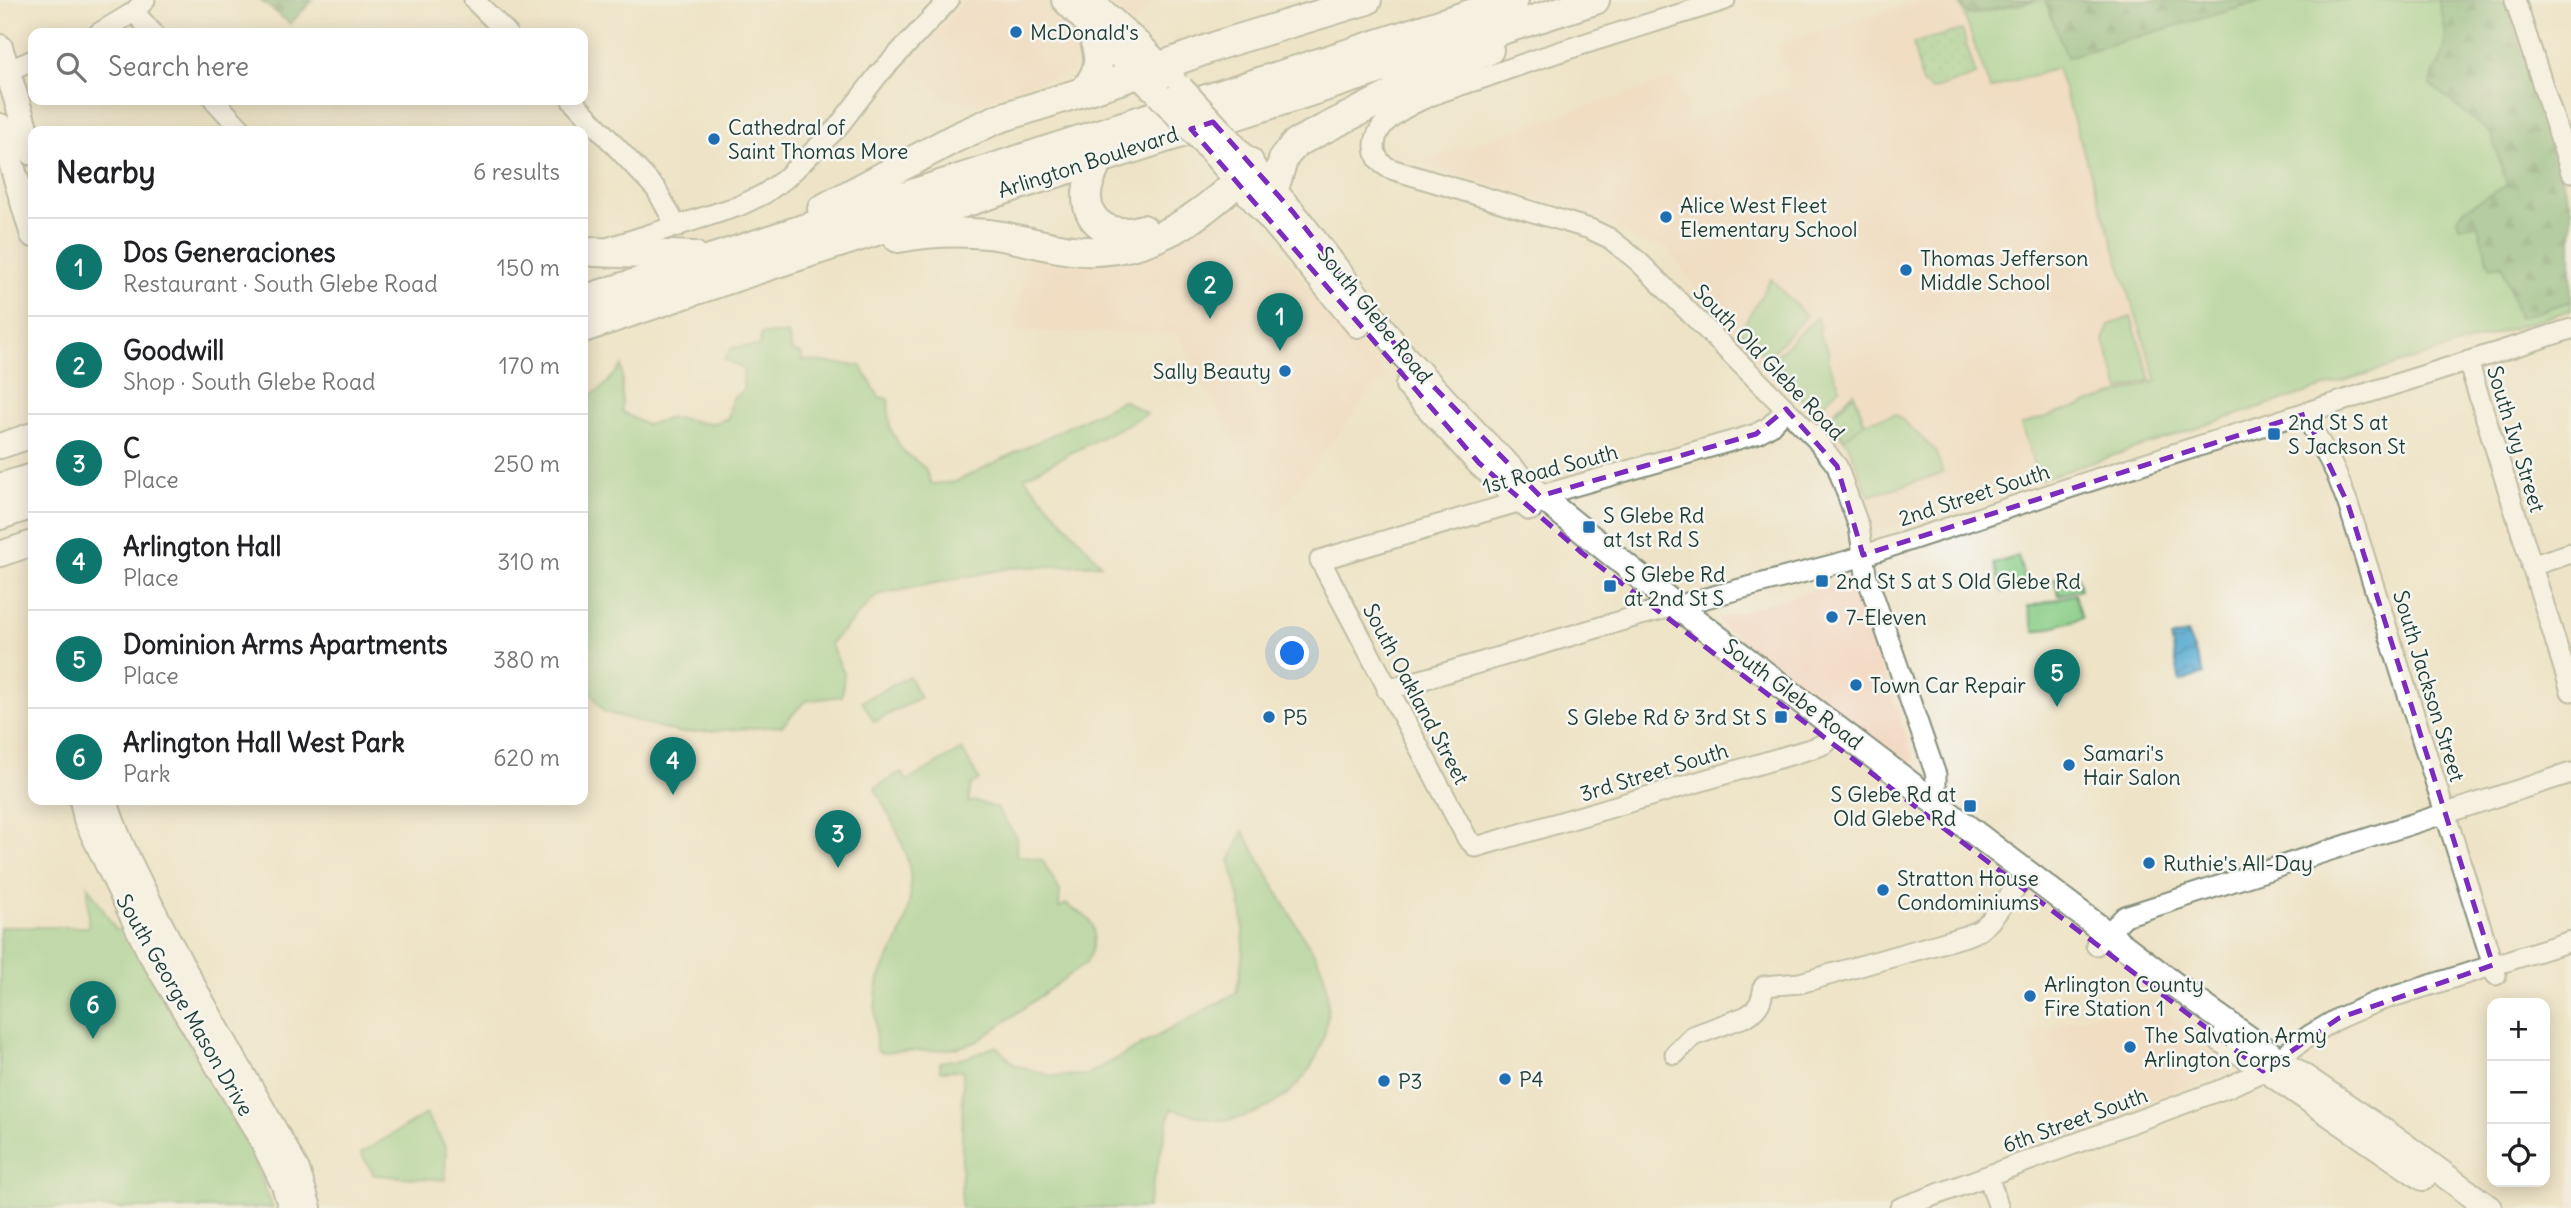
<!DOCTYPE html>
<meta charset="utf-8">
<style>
body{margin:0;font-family:Delius,sans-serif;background:#f2f2f2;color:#202124}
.controls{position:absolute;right:21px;bottom:21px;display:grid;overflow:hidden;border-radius:14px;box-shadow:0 4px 18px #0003}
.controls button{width:63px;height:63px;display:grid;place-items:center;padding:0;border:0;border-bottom:2px solid #e0e0e0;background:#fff;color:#202124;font:35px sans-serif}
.you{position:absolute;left:1293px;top:654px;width:24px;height:24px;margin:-18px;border:5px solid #fff;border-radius:50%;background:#1a73e8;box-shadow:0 0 0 10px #1a73e833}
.badge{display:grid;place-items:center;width:46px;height:46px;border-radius:50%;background:#0f766e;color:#fff;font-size:23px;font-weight:700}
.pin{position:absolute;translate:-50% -58px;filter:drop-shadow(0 2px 4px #0008)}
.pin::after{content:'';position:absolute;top:37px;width:24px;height:21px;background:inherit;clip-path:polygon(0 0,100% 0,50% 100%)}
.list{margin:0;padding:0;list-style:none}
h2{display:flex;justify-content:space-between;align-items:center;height:91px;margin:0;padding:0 28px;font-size:30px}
h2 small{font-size:23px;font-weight:400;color:#757577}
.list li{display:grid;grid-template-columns:46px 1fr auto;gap:21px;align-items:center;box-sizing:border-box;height:98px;padding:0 28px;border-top:2px solid #e0e0e0}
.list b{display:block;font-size:26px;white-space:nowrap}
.list p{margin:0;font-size:23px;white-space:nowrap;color:#757577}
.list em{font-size:23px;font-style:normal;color:#757577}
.icon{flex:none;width:38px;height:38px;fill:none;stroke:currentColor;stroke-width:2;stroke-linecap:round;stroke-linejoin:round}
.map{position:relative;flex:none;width:2571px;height:1208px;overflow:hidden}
.search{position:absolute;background:#fff;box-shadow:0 4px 18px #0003;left:28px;top:28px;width:560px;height:77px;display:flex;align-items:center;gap:18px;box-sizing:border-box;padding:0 24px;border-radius:14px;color:#757577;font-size:26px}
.panel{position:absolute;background:#fff;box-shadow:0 4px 18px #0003;left:28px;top:126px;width:560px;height:679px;border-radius:14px}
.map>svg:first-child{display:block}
.built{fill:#f2d5bd}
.green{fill:#8acd87;stroke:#54855e;stroke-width:2}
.forest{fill:url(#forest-firs);stroke:#477654;stroke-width:2}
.garden{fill:url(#garden-dots);stroke:#54855e;stroke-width:2}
.water{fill:url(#water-waves);stroke:#397282;stroke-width:2}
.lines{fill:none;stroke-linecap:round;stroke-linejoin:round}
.minor-casing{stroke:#86907d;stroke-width:23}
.major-casing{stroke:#86907d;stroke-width:28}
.highway-casing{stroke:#86907d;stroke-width:32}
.minor{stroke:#fff;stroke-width:19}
.major{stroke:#fff;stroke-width:24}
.highway{stroke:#fff;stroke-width:28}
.major-bridge-casing{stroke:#86907d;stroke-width:28;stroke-linecap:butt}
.major-bridge{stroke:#fff;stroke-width:24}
.marked{fill:none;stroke:#7b2cbf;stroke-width:5;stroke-dasharray:14 9;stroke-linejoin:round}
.poi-dot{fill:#1f6fb2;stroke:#f6f6f2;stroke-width:2.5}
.labels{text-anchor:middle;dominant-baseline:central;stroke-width:5;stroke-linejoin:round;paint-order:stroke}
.poi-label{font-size:21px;fill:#1f3d34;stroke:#f6f6f2;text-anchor:start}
.street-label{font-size:21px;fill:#1f3d34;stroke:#f6f6f2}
</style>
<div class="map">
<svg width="2571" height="1208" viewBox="0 0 2571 1208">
<defs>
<pattern id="forest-firs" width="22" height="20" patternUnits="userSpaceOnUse" patternTransform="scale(1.75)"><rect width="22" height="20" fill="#6fb074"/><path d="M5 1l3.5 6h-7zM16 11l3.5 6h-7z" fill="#5b9060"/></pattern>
<pattern id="garden-dots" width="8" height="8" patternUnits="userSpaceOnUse" patternTransform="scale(1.75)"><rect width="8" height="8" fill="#8acd87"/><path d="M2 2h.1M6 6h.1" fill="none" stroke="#70a86f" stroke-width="1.8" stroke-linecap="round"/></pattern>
<pattern id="water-waves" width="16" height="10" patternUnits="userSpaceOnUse" patternTransform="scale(1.75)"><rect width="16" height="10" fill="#53a8cf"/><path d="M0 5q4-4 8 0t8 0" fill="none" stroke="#448aa9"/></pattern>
</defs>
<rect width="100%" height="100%" fill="#f6f6f2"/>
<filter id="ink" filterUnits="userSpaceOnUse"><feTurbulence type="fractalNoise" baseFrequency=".0143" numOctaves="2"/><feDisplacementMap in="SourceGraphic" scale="14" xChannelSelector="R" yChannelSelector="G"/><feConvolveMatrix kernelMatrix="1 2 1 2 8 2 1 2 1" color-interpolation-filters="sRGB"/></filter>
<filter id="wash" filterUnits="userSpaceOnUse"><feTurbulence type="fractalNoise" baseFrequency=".00686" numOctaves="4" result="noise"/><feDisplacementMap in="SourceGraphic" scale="28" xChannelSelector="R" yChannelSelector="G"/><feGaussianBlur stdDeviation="1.57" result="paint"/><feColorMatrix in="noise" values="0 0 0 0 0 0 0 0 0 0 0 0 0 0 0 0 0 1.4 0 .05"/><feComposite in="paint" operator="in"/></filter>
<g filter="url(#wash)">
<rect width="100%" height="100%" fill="#eee3c6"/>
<path class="built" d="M966 0H1042L1088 43 1070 71 975 105 947 100 909 64Z
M1104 0H1152L1132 26Z
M1922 0H1959L1990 89 2056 67 2157 382 2022 425 2039 480 1881 531 1873 527 1866 511 1867 498 1843 443 1719 321 1667 247 1639 242 1619 227 1577 210 1423 165 1425 160 1675 78 1689 120 1791 87 1778 45Z
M1243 207 1386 378 1371 391 1275 516 1178 334 1014 331 1029 253 1214 217Z
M1850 579 1856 588 1914 760 1908 766 1721 624 1717 619Z
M2146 998 2233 1062V1070L2062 1134 2026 1035Z"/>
<path class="green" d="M1959 0H2505L2571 208V310L2270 404 2039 480 2021 425 2157 381 2057 68 1990 89Z
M1771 279 1806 316 1767 358 1740 331Z
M1817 317 1820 326 1819 335 1828 349 1829 363 1840 387 1815 412 1767 364Z
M2131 317 2151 380 2120 390 2104 341 2109 325Z
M761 334H788L792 351 802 354 801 360 861 366 879 397 888 399 890 428 902 450 925 468 931 484 955 482 1123 400 1147 414 1024 477 1101 564 1009 568 877 595 830 644 844 673 842 696 805 701 782 726 680 733 604 712 583 681V400L602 388 622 366V412L646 425C655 423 665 418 674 418 697 418 702 430 728 418L732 398 743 391V369L724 359 733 347 760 346Z
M1854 392 1865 422 1896 414 1935 450 1943 473 1869 496 1848 444 1826 419Z
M2018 556 2026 585 2002 592 1994 564Z
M2076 572 2081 589 2059 595 2054 579Z
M2075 594 2082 618 2035 632 2028 607Z
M909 676 920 698 874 722 862 701Z
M962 749 979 780 971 785 968 803 975 801 997 808 1017 838 1016 855 1042 860 1060 891 1059 908 1066 904C1072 909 1079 912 1085 916 1100 926 1093 950 1086 963L978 1041C948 1053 930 1050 898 1051 892 1051 887 1053 881 1053L876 1049C876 1026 873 1002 879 980 884 964 894 951 900 936 909 915 913 889 909 867 904 839 887 813 875 788L901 772 907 781Z
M1243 831C1262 865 1282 899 1301 933 1309 946 1321 961 1324 975 1340 1042 1303 1105 1234 1119 1214 1123 1190 1113 1171 1109L1147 1208H961L963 1070 940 1071V1062L969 1057 996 1046 1015 1065 1052 1076 1087 1075 1236 993C1248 943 1245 911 1230 861Z
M88 886 116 930H123L249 1148 273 1208H0V927H88Z
M426 1114 446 1148 445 1180 374 1175 361 1153Z"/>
<path class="forest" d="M260 0H313L290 24Z
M1960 0H2039L1968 15Z
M2045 0H2266L2067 57Z
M2438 0H2505L2571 208V301L2519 318 2502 265 2490 267 2477 224 2459 227 2457 218 2465 209 2507 185 2491 134 2431 85C2433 68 2438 68 2443 55 2449 36 2443 18 2438 0Z"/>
<path class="garden" d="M1962 30 1976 75 1932 90 1922 83 1913 43Z
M1854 395 1864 423 1845 438 1828 419Z"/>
<path class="water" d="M2187 633 2204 674 2180 682 2171 638Z"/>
</g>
<g filter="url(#ink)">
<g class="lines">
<defs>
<path id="minor" d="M474 0 507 33
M1725 0C1646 25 1565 48 1486 77 1455 87 1419 97 1393 116 1381 125 1372 138 1376 153 1378 162 1385 167 1394 170L1590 229 1609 238 1638 261 1815 438 1837 466 1859 527 1866 574 1936 775V802
M2515 0 2571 172
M134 12 153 33
M99 33 134 12 145 0
M0 74 33 60
M214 100 243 131
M572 100 656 189 677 227
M610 247 739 206 764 194 785 179 837 128 878 75 949 0
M2468 361 2571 691
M1786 409 1770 426 1756 434C1611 476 1465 516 1320 560L1467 838 1476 847 1817 747 1826 743 1838 729
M2305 414 2336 473 2348 504 2496 975
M2531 566 2571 553
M1387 690 1641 615 1847 561 2148 462 2571 329
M2096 945 2125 916 2571 773
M1675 1054 1693 1036 1747 1016C1760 1007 1762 1000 1764 986L1800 983 1966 936 1980 930 1990 921 2028 872
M1988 1176 1999 1208
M1900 1208 2226 1088 2263 1071 2310 1035 2339 1018 2376 1002 2571 941"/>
<path id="major" d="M1064 0 1151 87
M1090 0 1140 45 1173 79
M0 47 33 153
M0 126 33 235
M1227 138 1293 212 1404 356 1493 451 1540 496 1676 606 2192 998 2279 1060 2401 1143 2489 1208
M1205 144 1279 229 1358 325
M1408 385 1479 463 1530 508
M0 446 33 435
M0 554 33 543
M82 800 86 819 149 951 260 1136 284 1185 291 1208
M105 800C116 839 136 875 154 912 198 1000 249 1084 297 1170L309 1208
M2222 1040 2423 1178"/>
<path id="highway" d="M1084 91C1105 66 1099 53 1090 25
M1100 158C1094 170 1087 182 1087 195 1086 227 1116 238 1143 229
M1274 189 1284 157 1296 143 1393 94 1489 50
M822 209 955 138 997 119 1139 74 1222 44 1367 0
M898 238C929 232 958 231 988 234 1017 237 1044 247 1072 250 1118 256 1166 239 1202 211 1220 197 1239 184 1249 162
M594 252 694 256
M583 300 1514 0
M583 328 786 260 1595 0
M0 488 33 478
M0 515 33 504"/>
</defs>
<use href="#minor" class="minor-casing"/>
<use href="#major" class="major-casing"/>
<use href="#highway" class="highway-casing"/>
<use href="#minor" class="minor"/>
<use href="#major" class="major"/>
<use href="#highway" class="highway"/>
<defs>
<path id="major-bridge" d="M1181 88 1227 138
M1159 95 1205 144"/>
</defs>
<use href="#major-bridge" class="major-bridge-casing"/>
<use href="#major-bridge" class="major-bridge"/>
</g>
</g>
<path d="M0 0H2571V1208H0ZM1213 122 1293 212 1404 356 1540 496 1756 434 1786 409 1837 466 1863 555 2305 414 2348 504 2493 965 2339 1018 2263 1071 1582 553 1479 463 1191 129Z" fill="#eee3c6" fill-opacity=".55" fill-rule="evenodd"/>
<path class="marked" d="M1213 122 1293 212 1404 356 1540 496 1756 434 1786 409 1837 466 1863 555 2305 414 2348 504 2493 965 2339 1018 2263 1071 1582 553 1479 463 1191 129Z"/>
<g class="poi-dot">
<circle cx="1016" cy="32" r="7"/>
<circle cx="714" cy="139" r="7"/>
<circle cx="1666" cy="217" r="7"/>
<circle cx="1906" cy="270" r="7"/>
<circle cx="1285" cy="371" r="7"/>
<rect x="2267" y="427" width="14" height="14" rx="3.5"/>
<rect x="1582" y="520" width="14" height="14" rx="3.5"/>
<rect x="1815" y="574" width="14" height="14" rx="3.5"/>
<rect x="1603" y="579" width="14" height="14" rx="3.5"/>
<circle cx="1832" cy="617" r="7"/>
<circle cx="1856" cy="685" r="7"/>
<circle cx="1269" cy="717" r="7"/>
<rect x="1774" y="710" width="14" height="14" rx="3.5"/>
<circle cx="2069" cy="765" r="7"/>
<rect x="1963" y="799" width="14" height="14" rx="3.5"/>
<circle cx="2149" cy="863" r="7"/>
<circle cx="1883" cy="890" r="7"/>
<circle cx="2030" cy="996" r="7"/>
<circle cx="2130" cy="1047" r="7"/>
<circle cx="1505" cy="1079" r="7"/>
<circle cx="1384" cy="1081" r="7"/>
</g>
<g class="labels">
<g class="poi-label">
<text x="1030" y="32">McDonald's</text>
<text x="728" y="127">Cathedral of<tspan x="728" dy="24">Saint Thomas More</tspan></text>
<text x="1680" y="205">Alice West Fleet<tspan x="1680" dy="24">Elementary School</tspan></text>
<text x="1920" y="258">Thomas Jefferson<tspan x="1920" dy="24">Middle School</tspan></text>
<text x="1271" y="371" text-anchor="end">Sally Beauty</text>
<text x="2288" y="422">2nd St S at<tspan x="2288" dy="24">S Jackson St</tspan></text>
<text x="1603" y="515">S Glebe Rd<tspan x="1603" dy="24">at 1st Rd S</tspan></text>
<text x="1624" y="574">S Glebe Rd<tspan x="1624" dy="24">at 2nd St S</tspan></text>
<text x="1836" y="581">2nd St S at S Old Glebe Rd</text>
<text x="1846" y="617">7-Eleven</text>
<text x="1870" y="685">Town Car Repair</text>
<text x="1283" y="717">P5</text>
<text x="1767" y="717" text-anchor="end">S Glebe Rd &amp; 3rd St S</text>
<text x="2083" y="753">Samari's<tspan x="2083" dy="24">Hair Salon</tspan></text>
<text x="1956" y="794" text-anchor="end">S Glebe Rd at<tspan x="1956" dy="24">Old Glebe Rd</tspan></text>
<text x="2163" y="863">Ruthie's All-Day</text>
<text x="1897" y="878">Stratton House<tspan x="1897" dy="24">Condominiums</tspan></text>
<text x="2044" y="984">Arlington County<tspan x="2044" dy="24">Fire Station 1</tspan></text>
<text x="2144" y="1035">The Salvation Army<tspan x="2144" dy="24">Arlington Corps</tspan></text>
<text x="1519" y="1079">P4</text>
<text x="1398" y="1081">P3</text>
</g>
<g class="street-label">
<text transform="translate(1088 162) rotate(-18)">Arlington Boulevard</text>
<text transform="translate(1375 315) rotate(51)">South Glebe Road</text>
<text transform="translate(1769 362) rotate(46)">South Old Glebe Road</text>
<text transform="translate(2516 439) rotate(73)">South Ivy Street</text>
<text transform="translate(1550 469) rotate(-15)">1st Road South</text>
<text transform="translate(1974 495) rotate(-18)">2nd Street South</text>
<text transform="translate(2429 686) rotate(73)">South Jackson Street</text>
<text transform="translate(1416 694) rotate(62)">South Oakland Street</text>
<text transform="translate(1793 694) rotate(37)">South Glebe Road</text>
<text transform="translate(1654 772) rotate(-17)">3rd Street South</text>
<text transform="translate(185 1005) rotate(60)">South George Mason Drive</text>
<text transform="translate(2075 1120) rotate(-20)">6th Street South</text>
</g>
</g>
</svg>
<div class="controls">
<button>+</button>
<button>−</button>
<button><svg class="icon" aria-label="locate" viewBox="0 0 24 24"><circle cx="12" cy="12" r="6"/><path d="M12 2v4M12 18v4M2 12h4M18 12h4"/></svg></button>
</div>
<div class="you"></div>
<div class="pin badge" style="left:1280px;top:351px">1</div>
<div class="pin badge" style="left:1210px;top:319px">2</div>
<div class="pin badge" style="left:838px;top:868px">3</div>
<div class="pin badge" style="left:673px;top:795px">4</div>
<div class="pin badge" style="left:2057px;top:707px">5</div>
<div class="pin badge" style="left:93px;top:1039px">6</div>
<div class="search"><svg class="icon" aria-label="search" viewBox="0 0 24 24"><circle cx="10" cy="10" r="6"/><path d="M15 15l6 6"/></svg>Search here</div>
<section class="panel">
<h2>Nearby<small>6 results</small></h2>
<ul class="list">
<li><span class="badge">1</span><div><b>Dos Generaciones</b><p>Restaurant · South Glebe Road</p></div><em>150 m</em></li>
<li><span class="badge">2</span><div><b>Goodwill</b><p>Shop · South Glebe Road</p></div><em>170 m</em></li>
<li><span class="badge">3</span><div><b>C</b><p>Place</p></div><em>250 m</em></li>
<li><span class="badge">4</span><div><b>Arlington Hall</b><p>Place</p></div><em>310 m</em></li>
<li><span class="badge">5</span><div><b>Dominion Arms Apartments</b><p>Place</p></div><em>380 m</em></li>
<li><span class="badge">6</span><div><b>Arlington Hall West Park</b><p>Park</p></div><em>620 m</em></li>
</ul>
</section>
</div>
